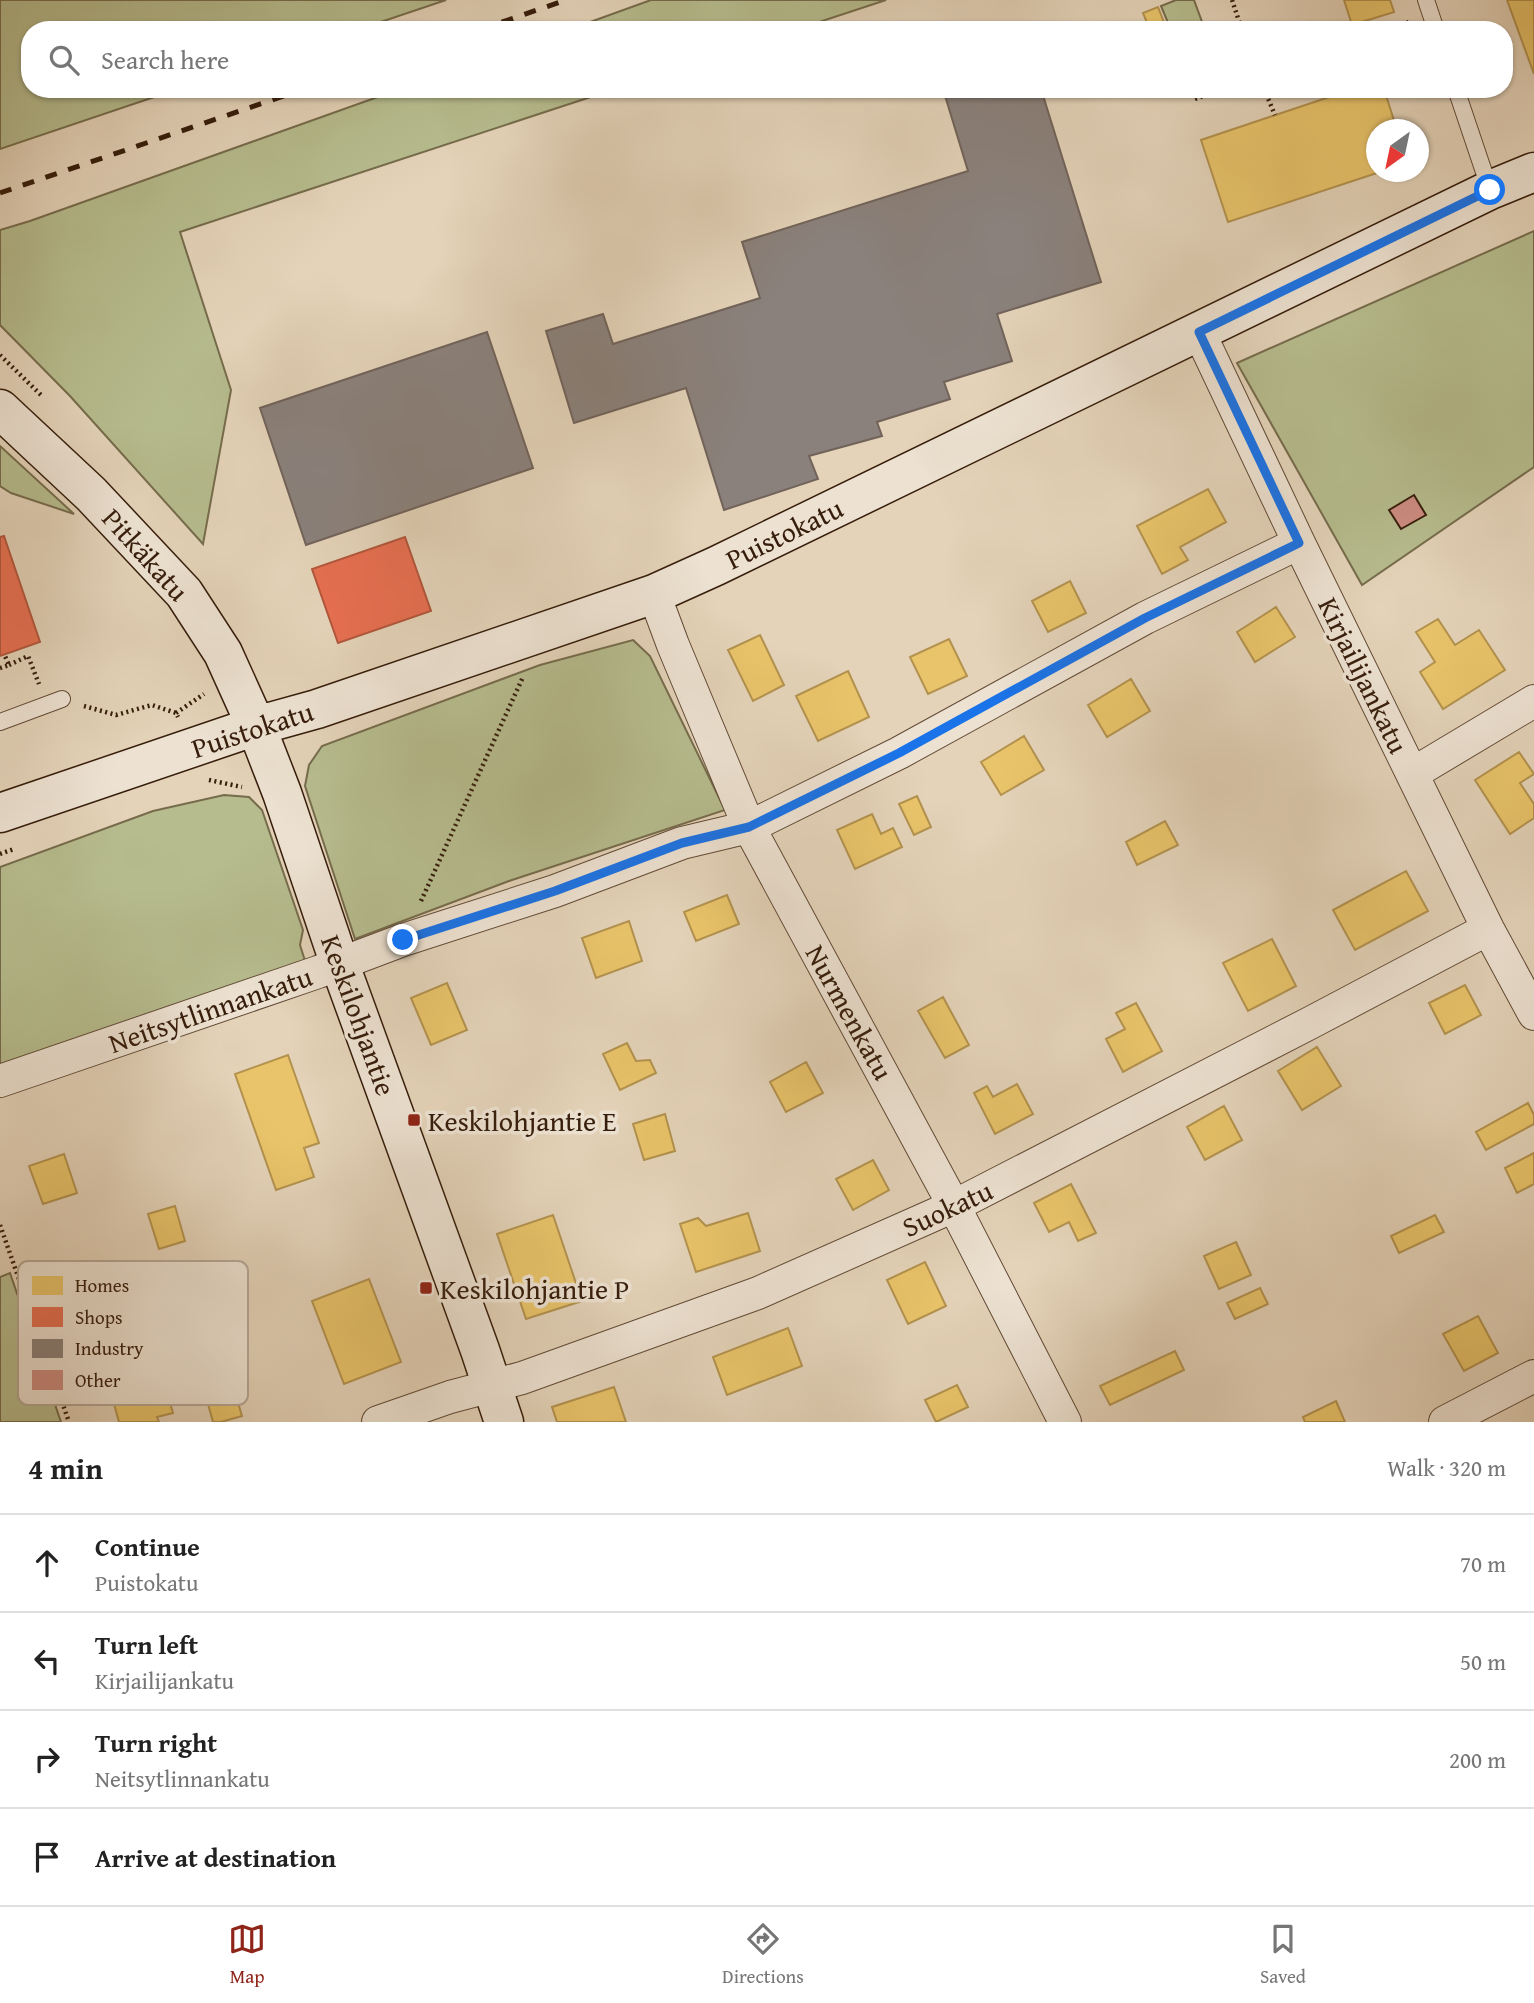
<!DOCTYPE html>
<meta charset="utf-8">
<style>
body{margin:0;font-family:"Gentium Book Plus",serif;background:#f6f6f6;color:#222}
.compass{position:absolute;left:1366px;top:119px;width:63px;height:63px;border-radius:50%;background:#fff;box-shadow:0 2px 5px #0004;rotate:213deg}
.stop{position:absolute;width:21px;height:21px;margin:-16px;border:5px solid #1a73e8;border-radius:50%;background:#fff}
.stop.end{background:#1a73e8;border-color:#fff;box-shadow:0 2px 7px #0008}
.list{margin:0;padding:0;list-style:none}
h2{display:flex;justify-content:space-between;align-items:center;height:91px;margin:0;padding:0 28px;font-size:30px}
h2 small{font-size:23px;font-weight:400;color:#767676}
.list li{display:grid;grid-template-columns:46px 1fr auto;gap:21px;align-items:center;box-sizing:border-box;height:98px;padding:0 28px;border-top:2px solid #e0e0e0}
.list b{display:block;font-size:26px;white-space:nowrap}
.list p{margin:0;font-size:23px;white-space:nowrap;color:#767676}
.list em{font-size:23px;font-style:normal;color:#767676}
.icon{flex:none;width:38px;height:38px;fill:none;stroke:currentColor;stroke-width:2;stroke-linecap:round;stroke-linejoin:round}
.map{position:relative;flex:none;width:1534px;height:1422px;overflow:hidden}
.search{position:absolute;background:#fff;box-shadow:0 2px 5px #0004;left:21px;right:21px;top:21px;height:77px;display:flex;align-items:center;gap:18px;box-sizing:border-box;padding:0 24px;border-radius:28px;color:#767676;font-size:26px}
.sheet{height:483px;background:#fff}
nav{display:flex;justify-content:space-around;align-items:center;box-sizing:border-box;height:98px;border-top:2px solid #e0e0e0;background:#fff;font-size:19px;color:#767676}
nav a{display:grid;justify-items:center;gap:4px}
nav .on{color:#8f2418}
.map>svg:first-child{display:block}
.green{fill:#b6bc8e;stroke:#766c4c;stroke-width:2}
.homes{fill:#e9c46a;stroke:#b3924e;stroke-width:2}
.shops{fill:#e76f51;stroke:#b2563c;stroke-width:2}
.industry{fill:#8a817c;stroke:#71635a;stroke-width:2}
.building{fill:#cd8c82;stroke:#361d0b;stroke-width:2}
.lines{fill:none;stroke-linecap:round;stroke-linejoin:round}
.lane-casing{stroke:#624a36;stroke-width:18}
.street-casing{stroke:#624a36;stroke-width:34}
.secondary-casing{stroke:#361d0b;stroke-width:41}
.path{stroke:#361d0b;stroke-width:4.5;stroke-dasharray:2 3.5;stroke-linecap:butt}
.lane{stroke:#ede2d2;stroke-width:16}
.street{stroke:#ede2d2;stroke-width:32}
.secondary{stroke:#ede2d2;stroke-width:38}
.rail{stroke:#361d0b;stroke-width:5;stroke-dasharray:12 12;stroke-linecap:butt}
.route{stroke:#1a73e8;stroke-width:9}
.poi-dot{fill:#8f2418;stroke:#ede2d2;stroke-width:2.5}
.labels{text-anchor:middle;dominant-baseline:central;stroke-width:7;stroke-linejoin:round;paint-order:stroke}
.street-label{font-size:28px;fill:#361d0b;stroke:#ede2d2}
.poi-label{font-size:28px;fill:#361d0b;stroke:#ede2d2;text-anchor:start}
.key{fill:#ede2d2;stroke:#b6a796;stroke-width:2}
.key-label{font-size:19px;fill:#361d0b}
</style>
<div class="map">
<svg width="1534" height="1422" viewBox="0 0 1534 1422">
<rect width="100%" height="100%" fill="#e4d3b9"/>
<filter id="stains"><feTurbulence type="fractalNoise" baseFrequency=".00286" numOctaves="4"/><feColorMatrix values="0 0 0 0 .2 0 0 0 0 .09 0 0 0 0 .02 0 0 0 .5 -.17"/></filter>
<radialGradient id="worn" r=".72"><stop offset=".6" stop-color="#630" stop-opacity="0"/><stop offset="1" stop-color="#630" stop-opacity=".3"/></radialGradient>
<path class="green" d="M0 0H446L357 30H30V89H178L0 149Z
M651 0H886L795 30H568Z
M1176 0H1194L1205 30H1171L1161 6Z
M400 89H615L180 232 231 390 203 544 70 396 0 325V230L30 221Z
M1534 231V467L1362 585 1237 363Z
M0 446 74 514 11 493 0 486Z
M633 640 650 656 725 810 509 881 355 939 305 786 309 765 322 746 540 665Z
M224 795 249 797 262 810 303 930 300 945 307 967 0 1065V867L153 811Z
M10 1273 61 1422H0V1277Z"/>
<path class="homes" d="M1344 0H1390L1394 12 1352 25Z
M1507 0H1534V74Z
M1158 7 1167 30H1150L1143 13Z
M1353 89H1384L1397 130H1376V172H1380L1228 222 1201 140Z
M1208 489 1226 522 1180 547 1188 560 1162 574 1137 526Z
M1070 581 1086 613 1048 632 1032 601Z
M1276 607 1295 637 1255 662 1237 632Z
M1438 619 1455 645 1479 630 1505 670 1443 709 1420 672 1435 662 1416 632Z
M760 635 784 685 753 701 728 650Z
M949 639 967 676 928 694 910 657Z
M848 671 869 717 818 741 796 696Z
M1131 679 1150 711 1107 737 1088 705Z
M1024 736 1044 770 1001 795 981 762Z
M1519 752 1534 774 1520 783 1534 804V818L1510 834 1475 780Z
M917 796 931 827 914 835 899 804Z
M872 814 881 834 893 828 902 847 855 869 837 830Z
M1165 821 1178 845 1137 865 1126 842Z
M1406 871 1428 911 1355 950 1333 910Z
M727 895 739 924 696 941 684 912Z
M629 921 642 961 596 978 582 938Z
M1272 939 1296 986 1248 1011 1223 963Z
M447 983 467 1030 431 1045 411 998Z
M1465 985 1481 1015 1445 1034 1429 1003Z
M943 997 969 1045 945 1058 918 1011Z
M1136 1003 1162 1051 1123 1072 1106 1039 1125 1029 1116 1013Z
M627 1043 636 1061 650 1060 656 1073 620 1090 603 1054Z
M1317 1047 1341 1086 1302 1110 1278 1071Z
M288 1055 319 1143 304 1148 314 1177 276 1190 235 1074Z
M806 1062 823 1093 786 1112 770 1082Z
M1017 1084 1033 1114 995 1134 974 1093 987 1086 993 1097Z
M1528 1103 1534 1115V1124L1486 1150 1476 1132Z
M1224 1106 1242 1140 1205 1160 1187 1127Z
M665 1114 675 1151 644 1160 633 1124Z
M1534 1153V1184L1517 1193 1505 1168Z
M64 1154 77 1193 43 1204 29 1166Z
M873 1160 889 1190 853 1210 836 1179Z
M1071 1184 1096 1233 1078 1241 1069 1222 1049 1232 1034 1203Z
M175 1206 185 1241 159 1249 148 1214Z
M748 1213 760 1251 696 1272 680 1224 698 1218 706 1226Z
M553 1215 582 1301 526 1319 497 1234Z
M1435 1215 1444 1232 1399 1253 1391 1236Z
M1236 1242 1251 1275 1219 1289 1204 1256Z
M925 1262 946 1306 908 1324 887 1280Z
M369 1279 401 1362 344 1384 312 1301Z
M1260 1288 1268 1304 1235 1319 1227 1303Z
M1478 1316 1498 1353 1464 1371 1443 1334Z
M788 1328 802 1366 727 1395 713 1357Z
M1175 1351 1184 1370 1110 1405 1100 1386Z
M161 1372 173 1413 157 1417 159 1422H119L109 1386Z
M957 1385 968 1407 936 1422 925 1400Z
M614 1387 626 1422H557L552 1407Z
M236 1396 242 1416 221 1422H213L208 1404Z
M1336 1401 1345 1422H1305L1303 1417Z"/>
<path class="shops" d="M4 536 40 642 0 656V537Z
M405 537 431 611 338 643 312 569Z"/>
<path class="industry" d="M943 89H1041L1101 282 997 314 1012 361 944 382 950 399 877 422 882 436 809 456 818 479 724 510 686 388 574 423 546 331 603 314 613 344 760 298 742 242 968 171Z
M487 332 533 468 306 545 260 408Z"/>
<path class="building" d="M1414 495 1426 515 1401 529 1389 510Z"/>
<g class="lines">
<defs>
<path id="lane" d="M1426 0 1436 30
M1456 89 1490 190
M0 722 62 699"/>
<path id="street" d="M1199 332 1299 543 1488 929 1534 1014
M654 594 673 645 749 827 954 1206 1065 1422
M1412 774 1534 701
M0 1081 318 972 403 940 555 891 682 843 749 827 899 753 1145 618 1299 543
M378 1422 450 1397 522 1378 758 1293 954 1206 1310 1023 1488 929
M1445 1422 1534 1376"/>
<path id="secondary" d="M0 409 91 494 184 593 223 653 256 726 282 793 340 965 480 1350 504 1422
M0 813 256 726 317 709 654 594 716 566 1490 190 1534 172"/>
</defs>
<use href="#lane" class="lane-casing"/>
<use href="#street" class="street-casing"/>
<use href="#secondary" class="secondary-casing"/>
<path class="path" d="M1232 0 1242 30
M1386 30 1409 22
M1264 89 1275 115
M1195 99 1223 89
M0 355 42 396
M9 665 28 656 39 684
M0 668 9 665 4 654
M84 706 116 715 152 705 176 713 178 717
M176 713 204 694
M209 780 242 787
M0 854 14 849
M421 901 523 677
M0 1225 69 1422"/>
<use href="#lane" class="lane"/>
<use href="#street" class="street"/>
<use href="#secondary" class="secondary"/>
<path class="rail" d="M479 30 566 0
M0 193 304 89"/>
</g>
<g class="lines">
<path class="route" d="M403 940 555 891 682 843 749 827 899 753 1145 618 1299 543 1199 332 1490 190"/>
</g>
<g class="poi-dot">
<rect x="407" y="1113" width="14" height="14" rx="3.5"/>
<rect x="419" y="1281" width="14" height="14" rx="3.5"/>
</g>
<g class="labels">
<g class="street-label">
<text transform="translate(784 533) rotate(-26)">Puistokatu</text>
<text transform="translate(146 554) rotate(48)">Pitkäkatu</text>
<text transform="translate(1364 675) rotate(64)">Kirjailijankatu</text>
<text transform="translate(252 729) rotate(-18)">Puistokatu</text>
<text transform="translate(210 1009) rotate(-19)">Neitsytlinnankatu</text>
<text transform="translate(850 1012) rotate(61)">Nurmenkatu</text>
<text transform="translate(359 1015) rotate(70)">Keskilohjantie</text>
<text transform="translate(947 1208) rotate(-25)">Suokatu</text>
</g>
<g class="poi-label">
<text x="428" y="1120">Keskilohjantie E</text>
<text x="440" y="1288">Keskilohjantie P</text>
</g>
</g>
<rect x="18" y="1261" width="230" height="144" rx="10" class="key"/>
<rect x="32" y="1276" width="31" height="19" fill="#e9c46a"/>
<rect x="32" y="1307" width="31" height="20" fill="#e76f51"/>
<rect x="32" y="1339" width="31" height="19" fill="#8a817c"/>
<rect x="32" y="1370" width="31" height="20" fill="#cd8c82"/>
<g class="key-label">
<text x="75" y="1292">Homes</text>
<text x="75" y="1324">Shops</text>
<text x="75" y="1355">Industry</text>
<text x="75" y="1387">Other</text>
</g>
<rect width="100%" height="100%" filter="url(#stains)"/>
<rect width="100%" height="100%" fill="url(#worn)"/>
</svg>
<svg class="compass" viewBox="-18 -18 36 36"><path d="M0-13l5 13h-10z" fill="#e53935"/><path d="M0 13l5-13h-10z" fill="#767676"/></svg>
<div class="stop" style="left:1490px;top:190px"></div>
<div class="stop end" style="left:403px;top:940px"></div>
<div class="search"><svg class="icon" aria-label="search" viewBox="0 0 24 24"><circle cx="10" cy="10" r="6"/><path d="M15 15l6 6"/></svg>Search here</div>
</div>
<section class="sheet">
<h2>4 min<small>Walk · 320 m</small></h2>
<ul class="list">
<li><svg class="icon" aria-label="ahead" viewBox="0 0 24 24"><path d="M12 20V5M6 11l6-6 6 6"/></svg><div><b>Continue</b><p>Puistokatu</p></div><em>70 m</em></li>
<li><svg class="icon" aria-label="left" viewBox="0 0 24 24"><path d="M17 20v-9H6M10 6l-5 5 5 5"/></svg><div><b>Turn left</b><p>Kirjailijankatu</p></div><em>50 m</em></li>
<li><svg class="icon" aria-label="right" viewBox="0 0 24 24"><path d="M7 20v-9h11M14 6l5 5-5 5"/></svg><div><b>Turn right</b><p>Neitsytlinnankatu</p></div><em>200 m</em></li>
<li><svg class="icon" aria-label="arrive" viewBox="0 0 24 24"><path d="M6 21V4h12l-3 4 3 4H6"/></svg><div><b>Arrive at destination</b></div></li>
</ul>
</section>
<nav>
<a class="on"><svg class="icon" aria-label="map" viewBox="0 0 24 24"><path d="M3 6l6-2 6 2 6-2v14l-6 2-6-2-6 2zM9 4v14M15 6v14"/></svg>Map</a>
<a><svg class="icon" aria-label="directions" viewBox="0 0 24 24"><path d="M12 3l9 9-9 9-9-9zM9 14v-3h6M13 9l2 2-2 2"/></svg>Directions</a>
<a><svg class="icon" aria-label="saved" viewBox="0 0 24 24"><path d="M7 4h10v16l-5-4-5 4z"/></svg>Saved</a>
</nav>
